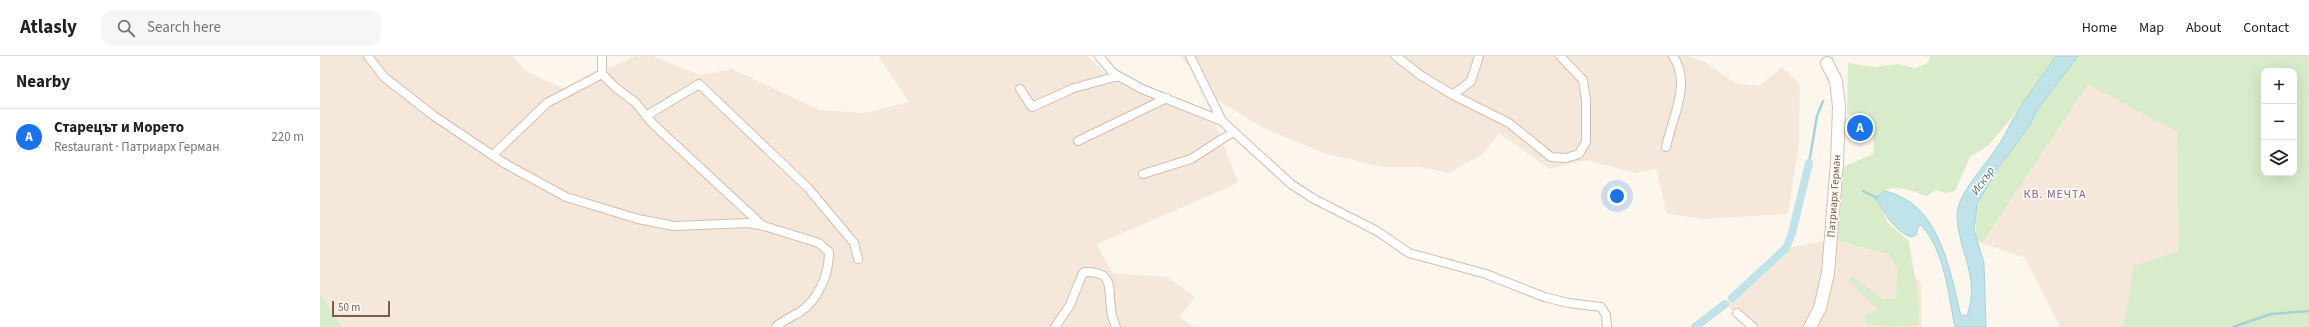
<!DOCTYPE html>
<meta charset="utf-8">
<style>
body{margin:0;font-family:"Source Sans 3",sans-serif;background:#f6f6f6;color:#202124}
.controls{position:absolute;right:12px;top:12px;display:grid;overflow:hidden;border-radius:8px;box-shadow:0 4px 16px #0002}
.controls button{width:36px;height:36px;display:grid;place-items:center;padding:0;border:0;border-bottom:1px solid #e0e0e0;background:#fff;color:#202124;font:20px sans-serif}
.scale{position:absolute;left:12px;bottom:10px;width:58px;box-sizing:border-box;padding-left:4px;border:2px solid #7a5c4d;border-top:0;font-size:11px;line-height:14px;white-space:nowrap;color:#7a5c4d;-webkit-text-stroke:3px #fffaf3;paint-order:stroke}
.you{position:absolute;left:1297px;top:140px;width:14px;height:14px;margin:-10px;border:3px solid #fff;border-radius:50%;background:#1a73e8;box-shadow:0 0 0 6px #1a73e833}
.badge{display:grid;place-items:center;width:26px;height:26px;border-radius:50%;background:#1a73e8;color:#fff;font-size:13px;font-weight:700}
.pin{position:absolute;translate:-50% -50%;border:2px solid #fff;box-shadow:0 1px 4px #0006}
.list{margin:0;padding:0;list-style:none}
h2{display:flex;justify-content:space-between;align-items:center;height:52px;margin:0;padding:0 16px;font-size:17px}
h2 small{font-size:13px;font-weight:400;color:#757577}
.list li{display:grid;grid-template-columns:26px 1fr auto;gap:12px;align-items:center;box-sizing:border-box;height:56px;padding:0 16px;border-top:1px solid #e0e0e0}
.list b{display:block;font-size:15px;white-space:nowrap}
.list p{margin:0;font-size:13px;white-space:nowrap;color:#757577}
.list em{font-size:13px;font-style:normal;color:#757577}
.icon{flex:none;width:22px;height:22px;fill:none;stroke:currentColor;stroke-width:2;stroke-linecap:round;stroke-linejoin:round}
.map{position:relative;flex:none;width:1989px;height:271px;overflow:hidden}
header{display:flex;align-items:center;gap:24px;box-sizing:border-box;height:56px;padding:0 20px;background:#fff;border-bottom:1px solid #e0e0e0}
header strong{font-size:19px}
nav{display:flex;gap:22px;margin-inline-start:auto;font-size:14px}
.search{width:280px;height:36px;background:#f6f6f6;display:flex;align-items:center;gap:10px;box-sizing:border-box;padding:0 14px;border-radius:12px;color:#757577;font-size:15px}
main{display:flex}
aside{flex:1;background:#fff}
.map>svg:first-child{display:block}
.residential{fill:#f5e8da;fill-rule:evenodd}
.green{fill:#d8ecc9;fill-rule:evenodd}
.water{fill:#bfe3e8;stroke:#a5d3da}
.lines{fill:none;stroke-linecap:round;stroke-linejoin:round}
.stream{stroke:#a5d3da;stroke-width:2.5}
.canal{stroke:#bfe3e8;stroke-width:8}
.street-casing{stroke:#d1beb0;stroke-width:10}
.secondary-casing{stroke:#d6c0b0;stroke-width:14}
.street{stroke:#fff;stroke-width:8}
.secondary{stroke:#fff;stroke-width:12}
.labels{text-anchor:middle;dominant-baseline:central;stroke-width:3.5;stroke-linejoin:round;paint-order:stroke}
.street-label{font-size:11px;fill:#7a5c4d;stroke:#fffaf3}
.water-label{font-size:12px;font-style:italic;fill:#437c86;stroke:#fffaf3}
.neighbourhood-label{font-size:12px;letter-spacing:1px;fill:#846695;stroke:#fffaf3}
</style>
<header>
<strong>Atlasly</strong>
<div class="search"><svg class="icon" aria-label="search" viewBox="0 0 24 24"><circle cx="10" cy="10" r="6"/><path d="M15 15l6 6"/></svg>Search here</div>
<nav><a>Home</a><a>Map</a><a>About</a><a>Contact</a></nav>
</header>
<main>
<aside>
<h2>Nearby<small></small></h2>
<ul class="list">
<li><span class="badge">A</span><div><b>Старецът и Морето</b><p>Restaurant · Патриарх Герман</p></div><em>220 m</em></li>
</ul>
</aside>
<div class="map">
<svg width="1989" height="271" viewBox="0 0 1989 271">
<rect width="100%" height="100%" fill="#fdf6ec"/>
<path class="residential" d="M0 0H192L206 15 244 33 315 0H332L380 19 412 13 500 54 545 57 589 46 558 0H767L793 24 896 69 918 127 777 188 792 217 848 221 875 241 859 261 874 271H22L0 238Z
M860 0H1368L1387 7 1415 27 1439 30 1462 11 1480 29 1479 87 1468 158 1383 163 1347 158 1336 113 1316 117 1266 104 1230 113 1179 77 1163 98 1129 117 1100 111H1062L1004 97 941 71 899 45Z
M1786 0 1989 12V238L1840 271H1740L1705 202 1662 187ZM1944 15H1974V117H1944Z
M1511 184 1581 202 1601 228 1602 271H1433L1405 248 1466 192Z"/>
<path class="green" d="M1610 0H1736L1708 42 1669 89 1650 101 1635 135 1625 137 1616 134 1607 140C1586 133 1575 126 1555 140L1568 167 1589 185 1599 248 1598 269C1583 271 1561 271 1547 268L1544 259 1560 255 1528 224 1532 220 1563 243H1576L1577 213 1570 199 1518 185 1523 111 1553 98C1556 76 1551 63 1527 58L1528 7 1555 11 1578 8 1595 12 1608 7Z
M1758 0H1989V271H1797L1804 269 1814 210 1859 195 1857 76 1768 28 1662 187 1656 183 1655 155 1668 128 1709 70 1719 51ZM1944 15H1974V117H1944Z
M0 238 22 271H0Z"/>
<path class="water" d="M1736 0H1758L1719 51 1709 70 1677 114 1657 148 1654 174 1664 207 1666 271H1635C1628 238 1625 195 1601 169L1598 171 1596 179 1591 181C1573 174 1564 156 1555 141L1565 135C1619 147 1629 211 1640 256L1641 259 1647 260C1661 219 1638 197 1637 159 1637 139 1664 111 1675 94 1683 84 1688 71 1695 60 1707 39 1723 20 1736 0Z"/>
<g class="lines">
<path class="stream" d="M1489 107 1497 60 1503 45
M1543 135 1557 142
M1913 271 1951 258 1989 255"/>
<path class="canal" d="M1412 242 1466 192 1472 177 1489 107
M1375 271 1405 248"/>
<defs>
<path id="street" d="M48 0 64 21 114 60 184 107 246 141 318 163 354 170 428 167 444 170 499 187 509 196C509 218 499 243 480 256 472 261 463 264 456 271
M282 0V18L296 32 315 46 332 67 443 170
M779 0 793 17 822 33 902 65 971 128 994 143 1057 175 1089 197 1166 218 1224 241 1249 247 1281 251 1286 259 1287 271
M870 0 902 65
M1076 0 1100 19 1133 39 1189 67 1231 101 1246 102 1259 98 1266 86V44L1263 24 1240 0
M700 33 712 51 754 32 798 20
M1133 39 1151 25 1159 0
M326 60 379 28 488 132 534 187 538 203
M758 85 847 42
M1346 91C1352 62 1372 28 1353 0
M173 99 227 47 282 18
M823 118 871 103 913 76
M1417 257 1433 271
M735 271 750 249 762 219 764 216C795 215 788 232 791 253 791 259 794 265 796 271"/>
<path id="secondary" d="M1490 271 1500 252 1508 217 1517 107 1519 51 1516 25 1507 7"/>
</defs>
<use href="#street" class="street-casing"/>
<use href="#secondary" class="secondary-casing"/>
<use href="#street" class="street"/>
<use href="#secondary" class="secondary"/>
</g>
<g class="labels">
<g class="street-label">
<text transform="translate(1514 140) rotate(-86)">Патриарх Герман</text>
</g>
<g class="water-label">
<text transform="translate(1663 125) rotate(-55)">Искър</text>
</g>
<g class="neighbourhood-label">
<text x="1735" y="138">КВ. МЕЧТА</text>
</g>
</g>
</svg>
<div class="controls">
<button>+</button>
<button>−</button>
<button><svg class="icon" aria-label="layers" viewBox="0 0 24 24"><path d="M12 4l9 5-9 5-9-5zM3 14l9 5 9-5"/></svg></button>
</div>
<div class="scale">50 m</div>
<div class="you"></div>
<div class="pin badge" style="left:1540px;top:72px">A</div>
</div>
</main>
